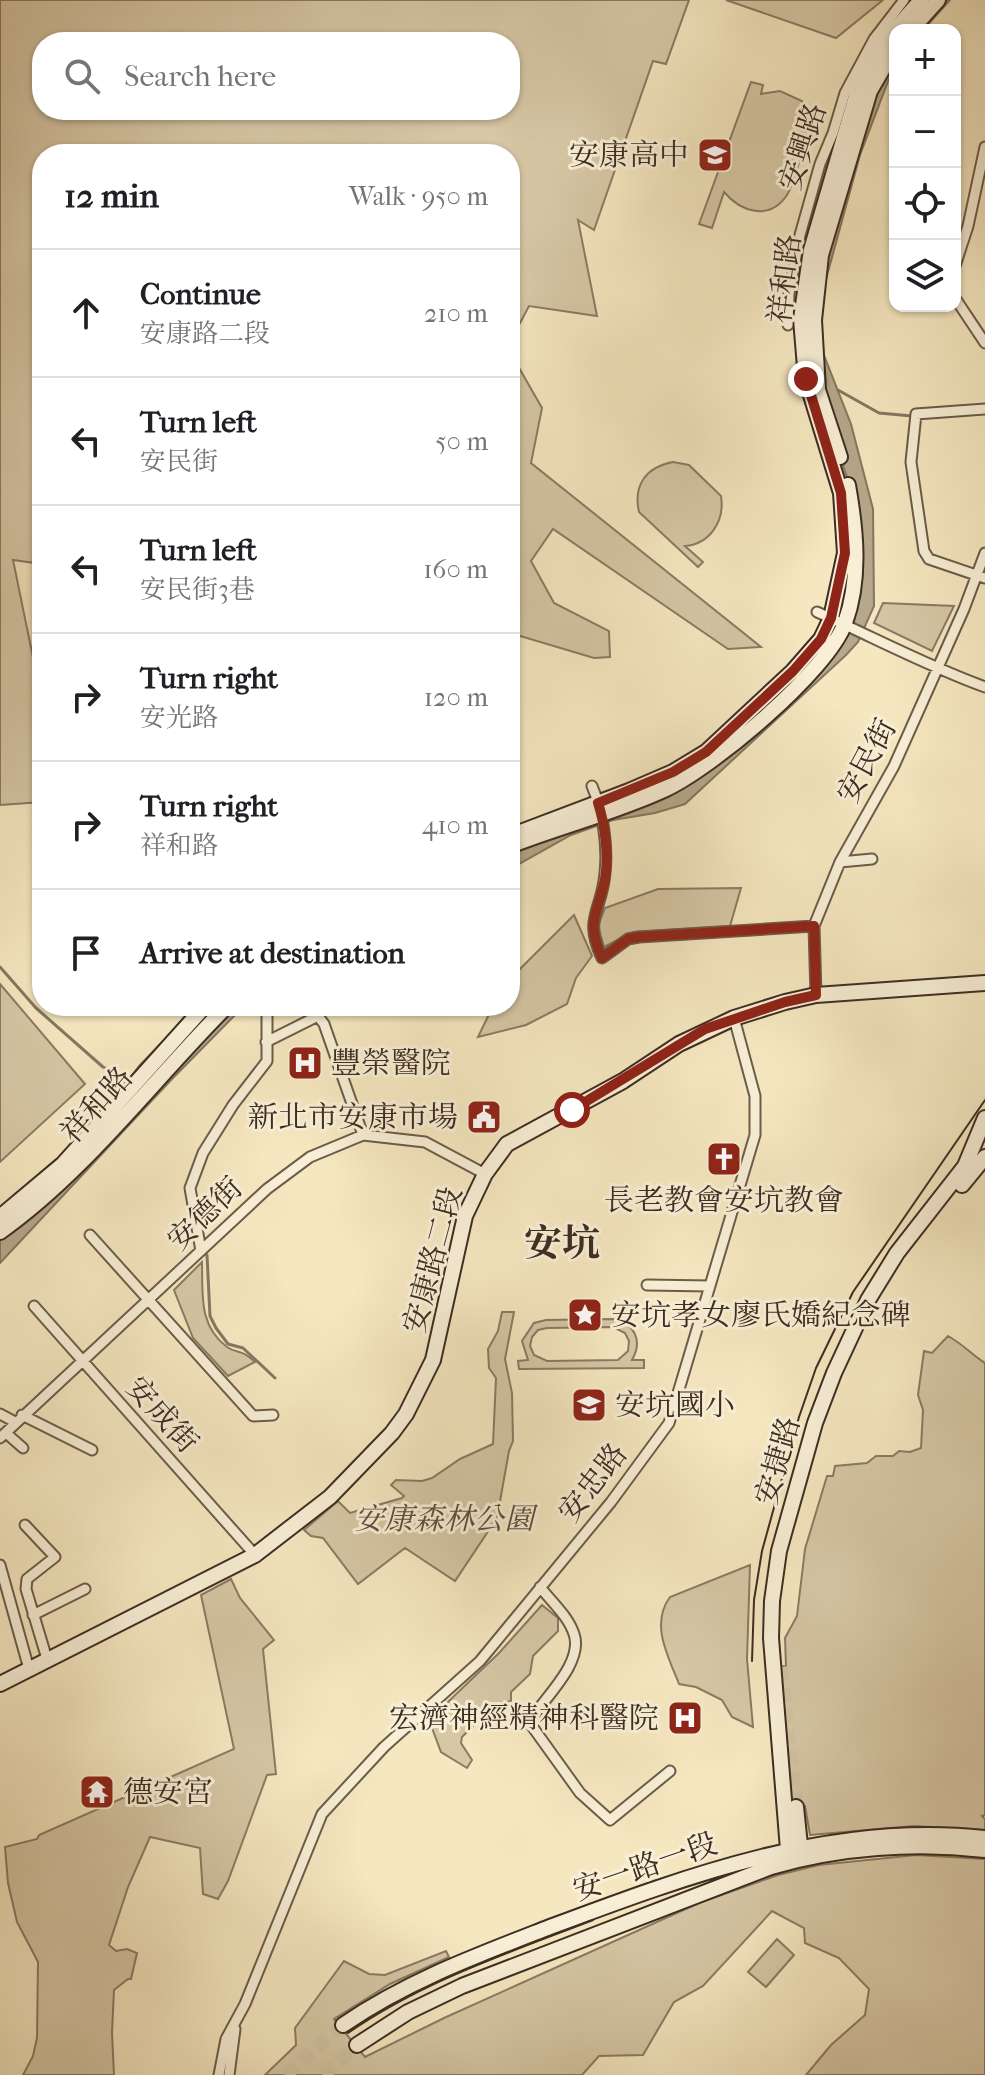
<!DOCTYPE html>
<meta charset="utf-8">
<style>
body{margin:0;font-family:"IM FELL French Canon","Noto Serif TC",serif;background:#f6f6f6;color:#202124}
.controls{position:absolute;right:24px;top:24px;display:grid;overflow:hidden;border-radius:16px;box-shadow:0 2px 6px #0004}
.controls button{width:72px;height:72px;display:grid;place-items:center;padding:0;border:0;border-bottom:2px solid #e0e0e0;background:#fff;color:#202124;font:40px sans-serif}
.stop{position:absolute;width:24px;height:24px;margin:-18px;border:6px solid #8f2418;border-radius:50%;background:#fff}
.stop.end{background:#8f2418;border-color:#fff;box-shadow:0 2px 8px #0008}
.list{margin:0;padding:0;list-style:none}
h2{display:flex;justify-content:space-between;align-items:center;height:104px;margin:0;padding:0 32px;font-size:34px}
h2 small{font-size:26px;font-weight:400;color:#757577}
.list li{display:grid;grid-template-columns:52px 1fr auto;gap:24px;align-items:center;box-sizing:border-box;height:128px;padding:0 32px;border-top:2px solid #e0e0e0}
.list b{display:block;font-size:30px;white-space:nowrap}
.list p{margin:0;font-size:26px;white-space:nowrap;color:#757577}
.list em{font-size:26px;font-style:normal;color:#757577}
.icon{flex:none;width:44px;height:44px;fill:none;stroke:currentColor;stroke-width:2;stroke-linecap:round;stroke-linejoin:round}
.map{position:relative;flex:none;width:985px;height:2075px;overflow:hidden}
.search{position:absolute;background:#fff;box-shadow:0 2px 6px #0004;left:32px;top:32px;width:488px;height:88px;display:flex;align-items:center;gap:20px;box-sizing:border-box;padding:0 28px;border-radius:32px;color:#757577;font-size:30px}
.panel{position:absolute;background:#fff;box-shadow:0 2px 6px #0004;left:32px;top:144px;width:488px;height:872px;border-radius:32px}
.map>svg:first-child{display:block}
.green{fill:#d6c7a5;stroke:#8a7a64;stroke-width:2;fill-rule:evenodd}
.water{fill:#b6a88b;stroke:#867761;stroke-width:2}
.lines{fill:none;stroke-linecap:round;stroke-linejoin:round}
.stream{stroke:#867761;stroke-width:3}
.secondary-tunnel{stroke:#d0c2a1;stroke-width:14;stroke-dasharray:14 7;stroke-linecap:butt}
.street-casing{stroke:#6b5c4a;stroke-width:13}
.secondary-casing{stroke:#3d2d23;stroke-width:18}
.street{stroke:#f8efd6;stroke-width:9}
.secondary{stroke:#f8efd6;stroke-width:14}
.tram{stroke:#3d2d23;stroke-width:2}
.route{stroke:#8f2418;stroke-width:10}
.labels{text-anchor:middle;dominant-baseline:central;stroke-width:6;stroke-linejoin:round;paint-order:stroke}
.street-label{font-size:30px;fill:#3d2d23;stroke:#f8efd6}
.poi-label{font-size:30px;fill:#3d2d23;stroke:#f8efd6;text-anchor:start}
.park-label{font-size:30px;font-style:italic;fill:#5c4c3d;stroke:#f8efd6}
.district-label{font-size:38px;font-weight:bold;fill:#3d2d23;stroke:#f8efd6}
</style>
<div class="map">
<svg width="985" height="2075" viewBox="0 0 985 2075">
<rect width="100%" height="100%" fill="#f5e7c0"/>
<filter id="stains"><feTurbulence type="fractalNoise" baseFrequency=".0025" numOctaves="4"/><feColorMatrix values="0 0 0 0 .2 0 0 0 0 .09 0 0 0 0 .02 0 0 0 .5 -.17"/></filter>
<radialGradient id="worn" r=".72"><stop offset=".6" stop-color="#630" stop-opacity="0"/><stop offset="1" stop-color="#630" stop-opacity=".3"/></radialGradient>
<path class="green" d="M0 0H689L666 64 653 61 594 230 578 220 597 316 529 306 510 342V154H42V564L13 560 42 701V802L0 805ZM42 42H510V110H42Z
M726 0H883L836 38Z
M751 82 763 85 761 94 780 91 802 101C806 107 811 115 811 123 811 136 804 148 800 160 796 171 793 185 787 195 769 222 740 211 724 192L712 228 699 224Z
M510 352 542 408 531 463 761 647 728 649 553 529 531 561 554 603 609 631 610 657 594 658 510 633Z
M673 462 689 465 721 496C725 521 710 544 685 546L703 562 698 567 639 512C633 485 646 467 673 462Z
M883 603 954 606 932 651 874 623Z
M741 888 730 926 633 932 604 947 598 926 605 908 658 889Z
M574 915 592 956 576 978 567 1004 526 1025 478 1037 493 1006H510V982L516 973Z
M0 984 85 1084 0 1162Z
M202 1262C203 1294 198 1325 227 1347 237 1354 242 1349 255 1362L228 1376 193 1338 174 1290Z
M502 1312H514L505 1359 512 1393 513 1441 509 1451 497 1518 455 1581 405 1548 358 1584 323 1538 311 1536 304 1530 338 1501 350 1513 402 1498 404 1496 391 1485 396 1480 422 1481 432 1478 460 1459 493 1444 496 1378 489 1368 488 1349 498 1331Z
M613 1319C635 1323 643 1341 632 1360H644V1368L519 1369 518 1361 528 1360 522 1341 534 1323 546 1320ZM613 1327 625 1333 629 1341 628 1351 618 1360 547 1361 534 1355 530 1346 532 1337 538 1330 547 1328Z
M948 1336C964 1345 971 1354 985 1363V1815L982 1816 985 1819V1830L914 1826 810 1835 805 1806 790 1807 775 1667 786 1666 785 1638 797 1616 805 1549 827 1476H833L835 1466 867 1463 876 1456H893L899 1451 910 1452 921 1448 923 1410 918 1395 924 1351 932 1353Z
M750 1565 747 1659 753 1727 732 1717 722 1700 696 1687 679 1684C668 1656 650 1624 670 1597Z
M231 1579 240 1598 274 1640 263 1649 276 1774 267 1775 228 1881 218 1899 203 1894 200 1848 150 1837 128 1887 109 1945 116 1951 127 1949 137 1953 131 1979H128L114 1990 112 2033 114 2075H23L33 2056 37 2038 38 1962 17 1922 8 1883 5 1847 37 1839 39 1835 234 1749 201 1595Z
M542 1605 558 1618V1631L533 1656 530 1674 511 1692V1701L495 1704 462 1737 461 1743 472 1760 467 1768 441 1752 429 1720 499 1653Z
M916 1855 985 1859V2075H806L831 2045 865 2015 869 1989 839 1958 805 1943 804 1928 772 1911 703 1986 674 2002 643 2055 599 2056 582 2075H265L296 2045 295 2028 344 1961 369 1974 385 1975 446 1951 449 1957 390 1984 334 2019 365 2057 444 2018 699 1903 778 1875 819 1865Z
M777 1939 794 1955 766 1987 748 1972Z"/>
<path class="water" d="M913 0H950L923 30H895V63L860 155 820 301 816 335 851 424 873 509 874 606 858 642 846 655 685 804 655 813 613 820 571 835 510 869V834L687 762 766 690 816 658 847 621 852 493 795 317 798 285 836 156 885 26Z
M197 1006H244L172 1079 0 1263V1237L81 1141 140 1065Z"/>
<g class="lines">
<path class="stream" d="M838 390 879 413 912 416
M0 967 36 1008 103 1067 132 1081
M207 1255 210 1316 216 1328 228 1344 243 1348 275 1378"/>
<path class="secondary-tunnel" d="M781 1667 796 1807
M285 2075 343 2025
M323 2075 357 2045"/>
<defs>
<path id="street" d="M955 266 968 226 985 147
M955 298 985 343
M788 325 789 294 800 235 820 164 833 133 845 93 874 39 904 0
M985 409 916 414 911 462 924 551 929 559 985 578
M817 612C873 637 927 666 985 687
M592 786C603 812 608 845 605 873 602 911 583 918 602 958L628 939 639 937 814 926
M840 862 872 859
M816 995 814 926 840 862 894 766 964 609 985 553
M266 1042 318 1016 324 1024 363 1135
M90 1235 253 1416 273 1415
M201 1251 190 1188 203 1153 233 1105 267 1061V1006
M647 1285 710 1286
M34 1306 255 1555
M0 1414 15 1422
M22 1415 92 1450
M6 1433 23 1448
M0 1438 267 1189 310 1157 363 1135 425 1142 485 1174
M25 1525 55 1557 27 1579 26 1589 47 1659
M0 1565 29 1669
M540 1587C551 1601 568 1616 574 1634 584 1663 544 1698 529 1722L580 1793 610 1820 670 1771
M33 1615 85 1589
M219 2075 226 2039 245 2004 322 1814 384 1747 480 1661 611 1502 669 1423 755 1135V1096L734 1018
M229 2075 235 2029"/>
<path id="secondary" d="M911 30 938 0
M840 457 818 390 814 320 821 255 870 91 895 48
M510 836 629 791 673 772 706 752 793 671 821 639 831 618 845 553 841 493 806 379 801 319 811 250 859 86 884 42 921 0
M510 846C561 826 614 813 664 790 712 768 827 672 845 623 861 579 856 530 848 485
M962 1185 985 1157
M0 1217 63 1164 205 1006
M0 1232C85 1172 153 1080 227 1006
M0 1684 255 1555 330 1497 392 1433 406 1414 433 1360 465 1216 485 1174 507 1144 623 1081 679 1044 734 1018 785 1002 816 995 985 983
M796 1807 801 1855
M789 1862 771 1638 772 1601 779 1551 815 1423 834 1373 868 1300 897 1253 965 1166 985 1118
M343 2025C407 1981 478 1955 550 1927 689 1875 834 1821 985 1838
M357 2045 408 2012 462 1986 771 1867C839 1847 915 1842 985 1850"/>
</defs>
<use href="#street" class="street-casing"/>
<use href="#secondary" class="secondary-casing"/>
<use href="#street" class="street"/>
<use href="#secondary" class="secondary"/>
<path class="tram" d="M752 1661 754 1600 762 1551 799 1417 816 1368 853 1292 985 1100
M348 2033C423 1981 508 1953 593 1920"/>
</g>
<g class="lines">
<path class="route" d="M572 1110 705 1029 785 1002 816 995 814 926 639 937 628 939 602 958C585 921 598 914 605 879 609 856 605 824 598 803L673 772 706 752 793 671 821 639 831 618 845 553 841 493 806 379"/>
</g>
<defs>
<symbol id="school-square" viewBox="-11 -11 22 22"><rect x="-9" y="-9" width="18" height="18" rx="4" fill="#8f2418" stroke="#f8efd6"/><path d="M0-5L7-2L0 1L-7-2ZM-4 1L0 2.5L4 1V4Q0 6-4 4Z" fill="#fff"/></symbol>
<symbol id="hospital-square" viewBox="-11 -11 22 22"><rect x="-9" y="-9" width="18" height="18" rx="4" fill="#8f2418" stroke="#f8efd6"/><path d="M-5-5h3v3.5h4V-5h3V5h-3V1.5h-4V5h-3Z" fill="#fff"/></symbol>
<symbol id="civic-square" viewBox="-11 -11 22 22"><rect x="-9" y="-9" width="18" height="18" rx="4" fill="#8f2418" stroke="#f8efd6"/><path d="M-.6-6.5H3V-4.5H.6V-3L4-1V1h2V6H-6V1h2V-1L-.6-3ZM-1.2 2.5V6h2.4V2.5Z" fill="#fff"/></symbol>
<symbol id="church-square" viewBox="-11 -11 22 22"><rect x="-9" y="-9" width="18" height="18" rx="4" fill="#8f2418" stroke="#f8efd6"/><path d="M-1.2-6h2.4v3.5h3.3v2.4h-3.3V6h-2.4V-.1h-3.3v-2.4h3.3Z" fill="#fff"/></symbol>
<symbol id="sight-square" viewBox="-11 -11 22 22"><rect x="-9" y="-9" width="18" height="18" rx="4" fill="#8f2418" stroke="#f8efd6"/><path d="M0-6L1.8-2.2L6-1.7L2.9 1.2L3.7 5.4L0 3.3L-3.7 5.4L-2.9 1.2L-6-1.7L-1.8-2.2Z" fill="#fff"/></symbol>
<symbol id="temple-square" viewBox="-11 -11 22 22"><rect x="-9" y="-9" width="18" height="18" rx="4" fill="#8f2418" stroke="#f8efd6"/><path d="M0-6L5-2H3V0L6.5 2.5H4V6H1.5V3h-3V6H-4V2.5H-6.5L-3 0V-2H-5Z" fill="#fff"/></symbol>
</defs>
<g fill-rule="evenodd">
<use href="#school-square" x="695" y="135" width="40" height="40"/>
<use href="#hospital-square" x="285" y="1043" width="40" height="40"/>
<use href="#civic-square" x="464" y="1097" width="40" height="40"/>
<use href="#church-square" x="704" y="1139" width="40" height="40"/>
<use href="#sight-square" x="565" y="1295" width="40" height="40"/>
<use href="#school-square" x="569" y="1385" width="40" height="40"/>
<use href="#hospital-square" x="665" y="1698" width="40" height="40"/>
<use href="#temple-square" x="77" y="1772" width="40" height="40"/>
</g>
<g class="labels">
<g class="street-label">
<text transform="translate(803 147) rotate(-72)">安興路</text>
<text transform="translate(785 279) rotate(-83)">祥和路</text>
<text transform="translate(867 761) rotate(-62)">安民街</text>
<text transform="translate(97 1105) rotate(-48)">祥和路</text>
<text transform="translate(205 1214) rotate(-44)">安德街</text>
<text transform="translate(433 1260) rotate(-75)">安康路二段</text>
<text transform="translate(162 1415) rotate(48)">安成街</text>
<text transform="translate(778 1461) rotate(-74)">安捷路</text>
<text transform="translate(593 1483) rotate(-52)">安忠路</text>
<text transform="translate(645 1867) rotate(-19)">安一路一段</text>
</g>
<g class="poi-label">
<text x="689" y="155" text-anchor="end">安康高中</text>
<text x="331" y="1063">豐榮醫院</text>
<text x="458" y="1117" text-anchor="end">新北市安康市場</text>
<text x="724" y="1200" text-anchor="middle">長老教會安坑教會</text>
<text x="611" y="1315">安坑孝女廖氏嬌紀念碑</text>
<text x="615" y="1405">安坑國小</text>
<text x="659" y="1718" text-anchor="end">宏濟神經精神科醫院</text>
<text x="123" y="1792">德安宮</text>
</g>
<g class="park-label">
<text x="444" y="1519">安康森林公園</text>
</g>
<g class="district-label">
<text x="562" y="1243">安坑</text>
</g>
</g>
<rect width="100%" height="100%" filter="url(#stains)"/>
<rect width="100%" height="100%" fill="url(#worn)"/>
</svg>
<div class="controls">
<button>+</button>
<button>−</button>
<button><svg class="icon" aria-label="locate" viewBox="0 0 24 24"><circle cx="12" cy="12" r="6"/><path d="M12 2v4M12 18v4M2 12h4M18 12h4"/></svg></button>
<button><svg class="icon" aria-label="layers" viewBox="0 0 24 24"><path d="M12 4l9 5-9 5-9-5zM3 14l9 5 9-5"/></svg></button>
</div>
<div class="stop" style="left:572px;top:1110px"></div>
<div class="stop end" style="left:806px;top:379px"></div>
<div class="search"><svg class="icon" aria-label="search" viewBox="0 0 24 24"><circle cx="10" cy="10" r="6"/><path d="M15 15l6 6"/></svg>Search here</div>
<section class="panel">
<h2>12 min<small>Walk · 950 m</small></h2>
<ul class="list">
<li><svg class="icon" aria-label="ahead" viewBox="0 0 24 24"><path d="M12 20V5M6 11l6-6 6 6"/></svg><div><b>Continue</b><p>安康路二段</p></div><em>210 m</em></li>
<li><svg class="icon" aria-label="left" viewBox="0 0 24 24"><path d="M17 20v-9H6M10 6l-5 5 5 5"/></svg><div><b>Turn left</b><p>安民街</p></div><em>50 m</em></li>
<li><svg class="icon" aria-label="left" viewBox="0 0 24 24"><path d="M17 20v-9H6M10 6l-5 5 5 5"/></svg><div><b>Turn left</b><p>安民街3巷</p></div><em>160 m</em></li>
<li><svg class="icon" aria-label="right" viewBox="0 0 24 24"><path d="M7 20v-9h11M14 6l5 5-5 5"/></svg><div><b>Turn right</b><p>安光路</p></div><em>120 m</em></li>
<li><svg class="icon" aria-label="right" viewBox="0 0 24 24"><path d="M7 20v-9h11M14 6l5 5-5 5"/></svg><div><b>Turn right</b><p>祥和路</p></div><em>410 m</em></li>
<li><svg class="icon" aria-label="arrive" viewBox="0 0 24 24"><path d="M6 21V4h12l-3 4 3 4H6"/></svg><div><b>Arrive at destination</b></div></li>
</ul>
</section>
</div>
